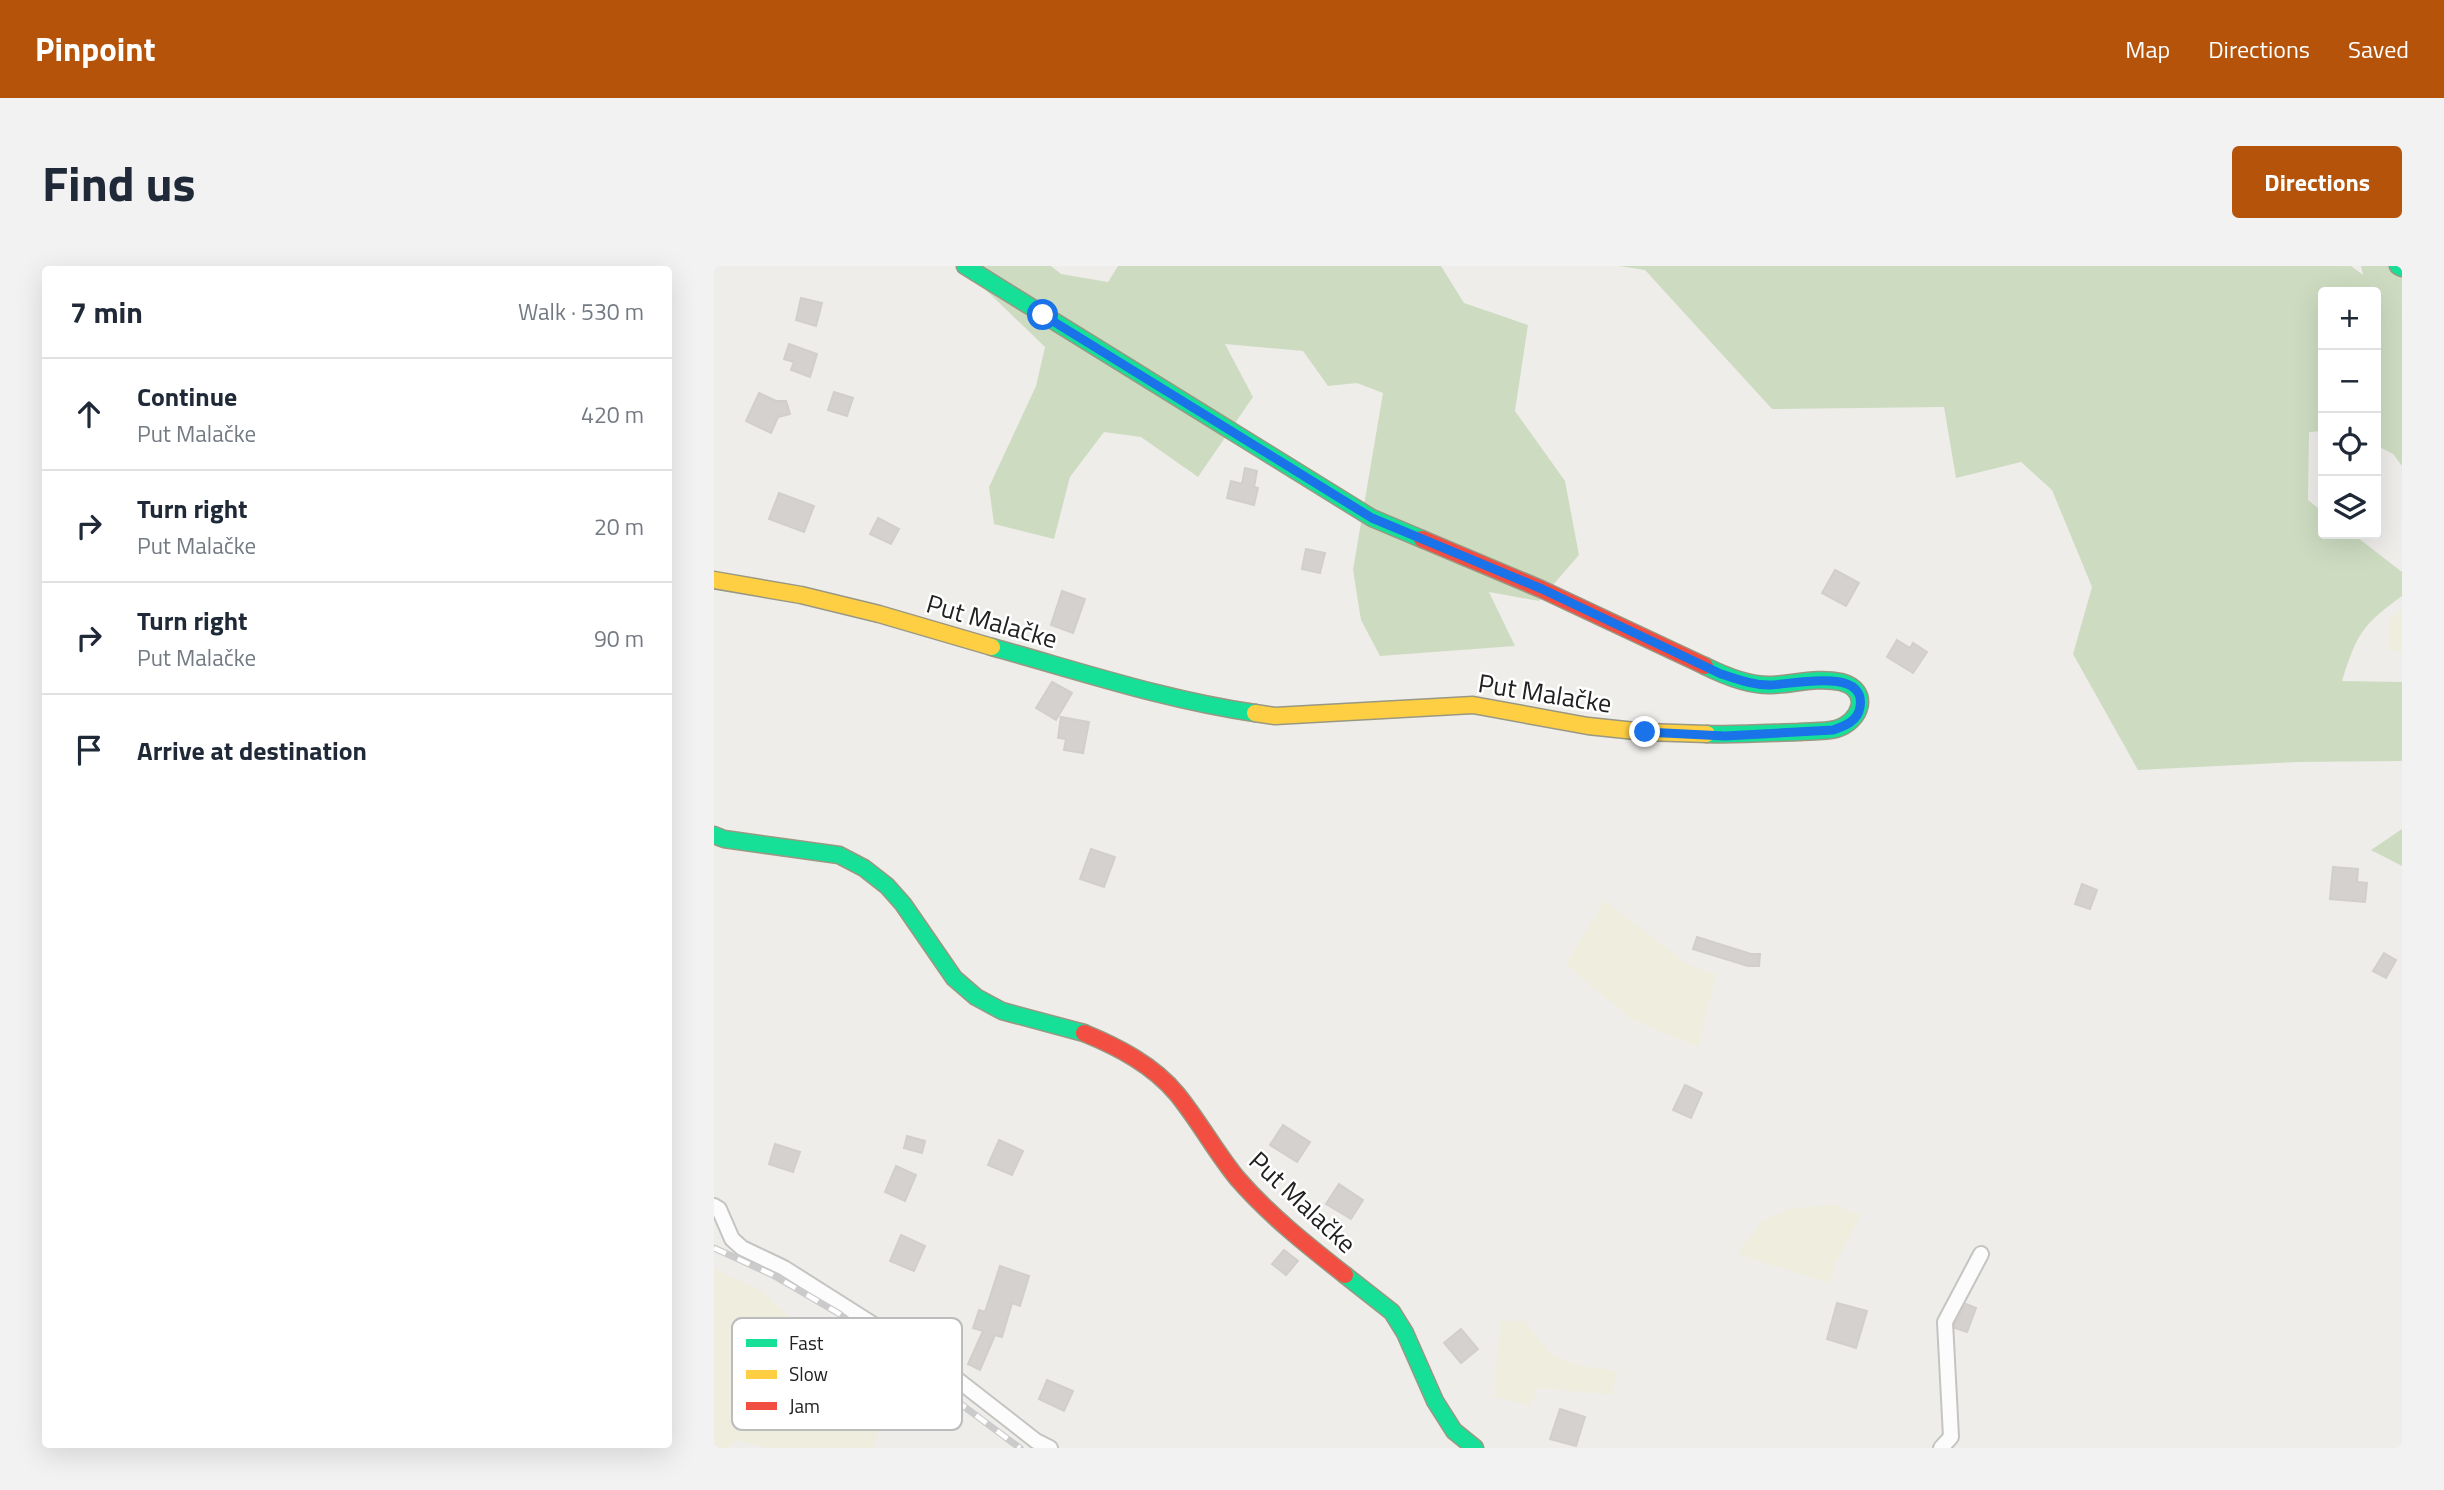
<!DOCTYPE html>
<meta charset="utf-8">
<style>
body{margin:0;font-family:"Titillium Web",sans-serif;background:#f2f2f3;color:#1f2937}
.controls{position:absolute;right:21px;top:21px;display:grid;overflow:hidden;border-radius:7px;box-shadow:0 7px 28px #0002}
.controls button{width:63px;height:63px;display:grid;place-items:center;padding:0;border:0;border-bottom:2px solid #e0e1e3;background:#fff;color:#1f2937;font:35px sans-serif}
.stop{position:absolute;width:21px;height:21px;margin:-16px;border:5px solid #1a73e8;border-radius:50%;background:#fff}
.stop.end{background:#1a73e8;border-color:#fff;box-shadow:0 2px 7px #0008}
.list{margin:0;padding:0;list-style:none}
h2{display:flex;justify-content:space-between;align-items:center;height:91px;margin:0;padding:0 28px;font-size:30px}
h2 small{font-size:23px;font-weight:400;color:#747a83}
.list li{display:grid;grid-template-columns:46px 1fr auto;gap:21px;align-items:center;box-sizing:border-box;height:112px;padding:0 28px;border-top:2px solid #e0e1e3}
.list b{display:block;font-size:26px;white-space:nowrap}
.list p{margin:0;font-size:23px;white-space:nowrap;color:#747a83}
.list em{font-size:23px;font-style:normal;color:#747a83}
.icon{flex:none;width:38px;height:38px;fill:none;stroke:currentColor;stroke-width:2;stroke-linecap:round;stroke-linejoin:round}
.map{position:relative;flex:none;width:1688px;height:1182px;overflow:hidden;border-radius:7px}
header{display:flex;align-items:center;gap:42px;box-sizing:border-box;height:98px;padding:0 35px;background:#b45309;color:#fff}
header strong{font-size:33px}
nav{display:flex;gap:38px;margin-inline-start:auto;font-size:24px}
.intro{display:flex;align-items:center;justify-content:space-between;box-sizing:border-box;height:168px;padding:0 42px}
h1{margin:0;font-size:49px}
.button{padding:18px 32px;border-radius:7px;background:#b45309;color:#fff;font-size:24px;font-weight:700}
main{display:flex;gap:42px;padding:0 42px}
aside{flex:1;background:#fff;border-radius:7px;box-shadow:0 7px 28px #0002}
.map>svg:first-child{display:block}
.farmland{fill:#eeedde}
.forest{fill:#cddcc1}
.building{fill:#d4d1cf;stroke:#d2cecb;stroke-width:2}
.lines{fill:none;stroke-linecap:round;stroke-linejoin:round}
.street-casing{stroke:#c5c4c2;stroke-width:18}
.fast-casing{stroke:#999882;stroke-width:19}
.slow-casing{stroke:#999882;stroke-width:19}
.jam-casing{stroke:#999882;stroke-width:19}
.street{stroke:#fdfcfc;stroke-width:14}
.fast{stroke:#16e098;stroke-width:16}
.slow{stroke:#ffcf43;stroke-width:16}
.jam{stroke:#f24e42;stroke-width:16}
.rail-casing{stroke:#cbcbcb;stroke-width:7}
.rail{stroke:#fff;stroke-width:4.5;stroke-dasharray:13;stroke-linecap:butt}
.route{stroke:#1a73e8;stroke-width:9}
.labels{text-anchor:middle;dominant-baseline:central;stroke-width:5;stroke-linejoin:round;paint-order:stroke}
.street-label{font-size:26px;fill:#212121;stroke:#fff}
.key{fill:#fff;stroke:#bcbcbc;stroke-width:2}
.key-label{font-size:19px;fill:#212121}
</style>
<header>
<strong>Pinpoint</strong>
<nav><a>Map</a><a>Directions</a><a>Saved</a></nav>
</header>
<div class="intro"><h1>Find us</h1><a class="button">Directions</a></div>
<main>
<aside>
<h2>7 min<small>Walk · 530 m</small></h2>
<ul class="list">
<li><svg class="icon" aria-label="ahead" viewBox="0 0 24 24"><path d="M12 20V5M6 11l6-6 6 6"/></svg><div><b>Continue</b><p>Put Malačke</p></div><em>420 m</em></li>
<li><svg class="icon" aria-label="right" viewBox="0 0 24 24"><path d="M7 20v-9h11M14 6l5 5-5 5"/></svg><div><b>Turn right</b><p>Put Malačke</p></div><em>20 m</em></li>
<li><svg class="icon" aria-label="right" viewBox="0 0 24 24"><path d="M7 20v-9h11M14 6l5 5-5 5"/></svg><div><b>Turn right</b><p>Put Malačke</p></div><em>90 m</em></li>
<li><svg class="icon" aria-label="arrive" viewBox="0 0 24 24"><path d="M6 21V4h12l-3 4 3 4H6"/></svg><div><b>Arrive at destination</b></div></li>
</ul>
</aside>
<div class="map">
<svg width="1688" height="1182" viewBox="0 0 1688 1182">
<rect width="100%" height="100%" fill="#efedea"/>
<path class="farmland" d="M1688 343V385L1674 384 1675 353Z
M890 634 975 699 1002 709 984 781 917 753 852 699Z
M1118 938 1147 949 1121 998 1115 1017 1022 988 1049 954 1076 943Z
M0 1003 46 1024 87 1061 152 1090 183 1122 159 1182H56L23 1174 13 1182H0Z
M786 1055H810L837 1088 866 1100 903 1105 899 1129 823 1122 817 1140 780 1131Z"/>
<path class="forest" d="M247 0H337L347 8 394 16 404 0H727L750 37 814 59 801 145 851 215 865 289 825 335 775 326 801 380 666 390 647 354 639 304 669 127 643 117 614 120 589 85 511 78 539 131 484 211 427 171 390 166 356 211 340 273 280 258 275 221 322 120 331 81Z
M905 0H1637L1649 9 1647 0H1688V200L1679 188 1662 179V26H1609V165L1595 166 1594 234 1609 246V268H1639L1688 306V330C1648 359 1643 368 1628 415L1688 416V495L1583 496 1424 504 1359 388 1378 321 1338 224 1307 196 1242 212 1230 141 1058 143 931 4Z
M1688 563V600L1657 584Z"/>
<path class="building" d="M87 32 108 37 102 60 82 54Z
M75 78 103 88 96 111 77 104 80 96 70 93Z
M120 126 139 132 133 150 114 144Z
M45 127 62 135H72L76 148 64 151 57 167 32 155Z
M531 202 543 205 540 221 544 222 540 239 513 232 517 215 528 218Z
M65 227 100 240 90 266 55 253Z
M164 252 185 263 177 278 156 268Z
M592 283 611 287 606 307 588 303Z
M1121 304 1145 317 1132 340 1108 327Z
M348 325 371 333 359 367 337 359Z
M1183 374 1196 382 1199 377 1213 386 1199 407 1173 391Z
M338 416 358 427 342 454 322 442Z
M347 451 375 456 369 487 350 484 352 473 344 472Z
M377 583 401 591 390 621 366 613Z
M1619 601 1644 603 1643 616 1653 617 1651 636 1616 633Z
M1368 618 1383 624 1376 643 1361 638Z
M983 671 1037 688H1046L1045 700H1034L979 683Z
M1670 687 1682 694 1672 712 1659 705Z
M971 819 988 827 977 852 959 844Z
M569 859 596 876 583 896 556 879Z
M193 870 211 875 208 887 190 882Z
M285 874 309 885 298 909 274 899Z
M61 878 86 886 79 906 55 898Z
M182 900 202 909 191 935 171 926Z
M625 918 649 934 637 953 612 938Z
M187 969 211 980 200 1005 176 995Z
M570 984 584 995 572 1009 558 998Z
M286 1000 315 1010 306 1040 298 1037 288 1071 281 1069 266 1104 254 1098 269 1065 259 1062 265 1044 271 1046Z
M1123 1037 1153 1045 1142 1082 1113 1073Z
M1252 1038 1262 1042 1253 1066 1241 1062V1058Z
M747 1063 764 1083 747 1097 730 1077Z
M333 1114 359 1125 350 1145 325 1133Z
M846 1143 871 1151 862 1180 836 1173Z"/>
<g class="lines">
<defs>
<path id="street" d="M0 940 5 943 18 973 28 982 70 1002 231 1104 322 1175 336 1182
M1227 1182 1237 1171 1231 1056 1267 988"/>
<path id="fast" d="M251 0 658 252 708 273
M1684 0 1688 2
M278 381C365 405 451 434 541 447
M991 400C1011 410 1035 420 1058 419 1080 418 1104 411 1127 416 1158 424 1147 456 1122 463 1110 466 1096 465 1084 466 1054 467 1024 469 993 468
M0 569 10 573 125 589 150 602 173 620 189 638 240 712 262 731 288 745 370 767
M631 1009 678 1046 691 1067 721 1135 740 1165 761 1182"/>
<path id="slow" d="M0 314 87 329 165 348 278 381
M541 447 561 450 759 439 874 460 931 466 993 468"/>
<path id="jam" d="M708 273 827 323 991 400
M370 767C404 781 439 799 463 828 485 855 501 885 523 912 555 949 593 979 631 1009"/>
</defs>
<use href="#street" class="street-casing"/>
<use href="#fast" class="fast-casing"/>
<use href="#slow" class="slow-casing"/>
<use href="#jam" class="jam-casing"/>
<use href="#street" class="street"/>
<use href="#fast" class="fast"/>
<use href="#slow" class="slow"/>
<use href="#jam" class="jam"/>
<defs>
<path id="rail" d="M0 982 59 1009 124 1047 306 1182"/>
</defs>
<use href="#rail" class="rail-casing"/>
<use href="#rail" class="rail"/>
</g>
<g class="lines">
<path class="route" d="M329 49 658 252 828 323 1007 408C1023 413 1038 419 1055 419 1076 419 1153 400 1146 441 1144 455 1131 460 1119 464L1011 470 931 466"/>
</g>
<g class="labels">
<g class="street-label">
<text transform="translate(278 355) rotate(16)">Put Malačke</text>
<text transform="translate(831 427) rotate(9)">Put Malačke</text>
<text transform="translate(589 936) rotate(43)">Put Malačke</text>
</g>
</g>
<rect x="18" y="1052" width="230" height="112" rx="10" class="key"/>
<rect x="32" y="1073" width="31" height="8" fill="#16e098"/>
<rect x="32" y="1104" width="31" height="9" fill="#ffcf43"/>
<rect x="32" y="1136" width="31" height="8" fill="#f24e42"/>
<g class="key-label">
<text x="75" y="1084">Fast</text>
<text x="75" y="1115">Slow</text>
<text x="75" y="1147">Jam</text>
</g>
</svg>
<div class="controls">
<button>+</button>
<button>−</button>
<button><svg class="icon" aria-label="locate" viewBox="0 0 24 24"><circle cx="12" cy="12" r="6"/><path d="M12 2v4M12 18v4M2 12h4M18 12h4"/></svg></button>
<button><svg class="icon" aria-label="layers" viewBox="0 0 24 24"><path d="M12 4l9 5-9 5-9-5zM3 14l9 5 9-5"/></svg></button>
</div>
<div class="stop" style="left:329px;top:49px"></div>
<div class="stop end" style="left:931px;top:466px"></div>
</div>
</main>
